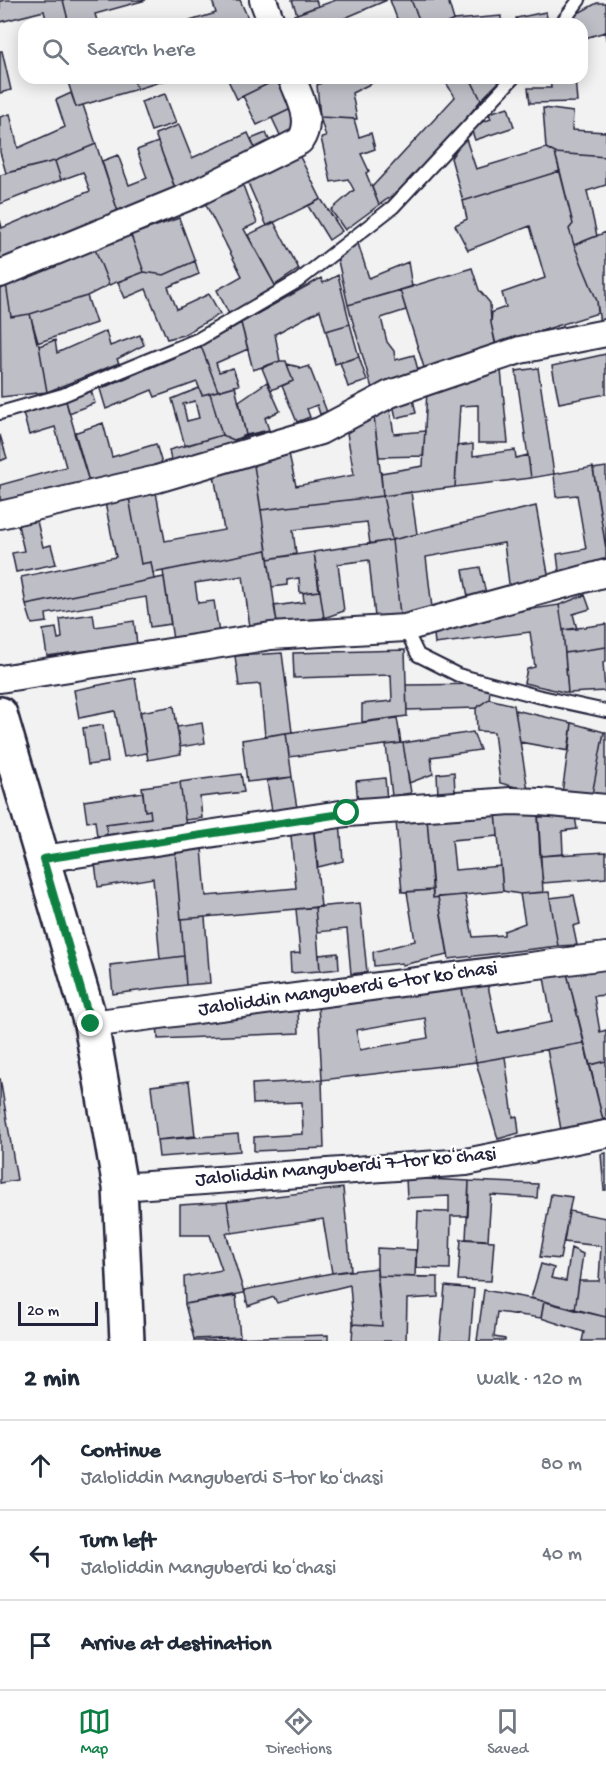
<!DOCTYPE html>
<meta charset="utf-8">
<style>
body{margin:0;font-family:"Gochi Hand",sans-serif;background:#f6f6f7;color:#1f2937}
.scale{position:absolute;left:18px;bottom:15px;width:80px;box-sizing:border-box;padding-left:6px;border:3px solid #22223b;border-top:0;font-size:16px;line-height:21px;white-space:nowrap;color:#22223b;-webkit-text-stroke:4px #fff;paint-order:stroke}
.stop{position:absolute;width:18px;height:18px;margin:-14px;border:4px solid #0b8043;border-radius:50%;background:#fff}
.stop.end{background:#0b8043;border-color:#fff;box-shadow:0 2px 6px #0008}
.list{margin:0;padding:0;list-style:none}
h2{display:flex;justify-content:space-between;align-items:center;height:78px;margin:0;padding:0 24px;font-size:26px}
h2 small{font-size:20px;font-weight:400;color:#747a83}
.list li{display:grid;grid-template-columns:39px 1fr auto;gap:18px;align-items:center;box-sizing:border-box;height:90px;padding:0 24px;border-top:2px solid #e0e1e3}
.list b{display:block;font-size:22px;white-space:nowrap}
.list p{margin:0;font-size:20px;white-space:nowrap;color:#747a83}
.list em{font-size:20px;font-style:normal;color:#747a83}
.icon{flex:none;width:33px;height:33px;fill:none;stroke:currentColor;stroke-width:2;stroke-linecap:round;stroke-linejoin:round}
.map{position:relative;flex:none;width:606px;height:1341px;overflow:hidden}
.search{position:absolute;background:#fff;box-shadow:0 3px 15px #0003;left:18px;right:18px;top:18px;height:66px;display:flex;align-items:center;gap:15px;box-sizing:border-box;padding:0 21px;border-radius:18px;color:#747a83;font-size:22px}
.sheet{height:348px;background:#fff}
nav{display:flex;justify-content:space-around;align-items:center;box-sizing:border-box;height:84px;border-top:2px solid #e0e1e3;background:#fff;font-size:16px;color:#747a83}
nav a{display:grid;justify-items:center;gap:3px}
nav .on{color:#0b8043}
.map>svg:first-child{display:block}
.building{fill:#bebec6;stroke:#22223b;stroke-width:1.5;fill-rule:evenodd}
.lines{fill:none;stroke-linecap:round;stroke-linejoin:round}
.lane-casing{stroke:#22223b;stroke-width:16}
.street-casing{stroke:#22223b;stroke-width:30}
.secondary-casing{stroke:#22223b;stroke-width:38}
.lane{stroke:#fff;stroke-width:12}
.street{stroke:#fff;stroke-width:26}
.secondary{stroke:#fff;stroke-width:33}
.route{stroke:#0b8043;stroke-width:8}
.labels{text-anchor:middle;dominant-baseline:central;stroke-width:4.5;stroke-linejoin:round;paint-order:stroke}
.street-label{font-size:20px;fill:#22223b;stroke:#fff}
</style>
<div class="map">
<svg width="606" height="1341" viewBox="0 0 606 1341">
<rect width="100%" height="100%" fill="#f2f2f3"/>
<filter id="ink" filterUnits="userSpaceOnUse"><feTurbulence type="fractalNoise" baseFrequency=".0167" numOctaves="2"/><feDisplacementMap in="SourceGraphic" scale="12" xChannelSelector="R" yChannelSelector="G"/><feConvolveMatrix kernelMatrix="1 2 1 2 8 2 1 2 1" color-interpolation-filters="sRGB"/></filter>
<g filter="url(#ink)">
<path class="building" d="M6 0H63L69 24H47L44 11 0 22V1Z
M63 0H146L95 14 98 24H69Z
M212 0H240L250 23 180 24 216 13Z
M292 0H316L318 6 297 14Z
M336 0H387L331 24H297L294 15Z
M390 0H411L421 24H399Z
M411 0H448L454 20 445 24H421Z
M597 3H606V40L605 32 582 39V24H567L565 20Z
M546 12 548 24H518L516 18Z
M501 16V24H445L454 20Z
M0 51H2L11 90 0 93Z
M70 78H133L137 89 76 107 67 79Z
M133 78H173L137 89Z
M227 78H276V80L237 99Z
M331 78H382L352 93 357 119 320 117 317 85Z
M443 78H470L481 100 438 154 405 186 379 205 372 187 455 97Z
M470 78H503L481 100Z
M550 78H575L577 102 530 103 528 88H551Z
M276 80 293 108 257 125 243 96Z
M71 93 76 107 83 105 96 144 55 161 6 173 0 152V117L10 114 18 148 65 127 56 100Z
M165 94 176 123 151 131 141 102Z
M508 107 514 127 475 140 470 126 491 119 489 113Z
M293 108 302 127 281 137 272 118Z
M543 108 573 112 572 130 606 132V157L555 153 546 148Z
M320 117 354 119 359 137 371 133 375 149 361 154 369 171 366 173 379 205 345 230 331 210 354 190 348 179 331 182 321 138 326 137Z
M179 125 192 158 248 133 258 155 177 193 155 134Z
M266 133 272 146 256 152 251 139Z
M465 136 476 169 546 148 555 153 560 171 463 201 451 158Z
M158 142 178 197 119 215 102 161 118 155 129 185 147 178 137 150Z
M96 144 119 215 0 262V220L2 228 90 191 83 172 61 180 55 161Z
M295 147 321 199 267 226 244 174Z
M555 153 606 157V185L587 191 597 236 574 245 569 229 573 224Z
M55 161 61 180 0 204V175Z
M560 171 573 224 569 229 574 245 597 301 598 313 496 345 491 323 492 312 506 307 502 293 545 278 530 226 468 250 455 225 467 219 463 201Z
M241 180 257 223 244 229 277 289 230 316 217 290 242 276 203 199Z
M321 199 342 231 329 240 308 206Z
M179 218 195 261 164 275 144 272 131 235Z
M274 222 299 269 275 285 248 235Z
M606 232V322L600 324 597 301 574 245Z
M131 235 144 272 109 285 95 249Z
M356 237 369 278 408 262 412 287 348 305 336 252Z
M95 249 109 285 87 296 30 314 11 317 6 283Z
M195 261 199 274 168 287 177 309 209 294 220 314 183 335 167 339 146 289 125 298 118 282 144 272 164 275Z
M472 268 479 290 490 303 491 323 497 352 426 374 400 290Z
M338 275 350 324 326 331 320 310 275 334 280 361 253 370 241 323 321 278 323 283Z
M6 283 11 317 30 314 39 346 47 392 1 397 0 285Z
M400 290 406 310 381 318 387 342 394 351 395 360 414 355 419 374 373 392 348 305Z
M87 296 96 323 37 343 30 314Z
M241 323 248 349 216 363 219 372 233 368 239 385 218 391 201 346Z
M350 324 359 357 335 364 326 331Z
M106 331 110 346 140 335 144 345 117 359 119 363 47 392 39 346 55 340 57 353Z
M201 346 218 391 202 395 197 382 155 397 152 390 106 409 100 389Z
M606 354V394L559 403 552 366Z
M359 357 367 381 348 387 340 362Z
M280 361H286L293 381 271 390 262 368Z
M287 364 299 367 300 369 309 366 327 412 320 414 317 405 307 409 310 417 297 422 282 386 293 381Z
M538 368 554 474 531 478 516 371Z
M501 370 508 443H478V405L460 406 455 487 383 496 381 473 423 466 427 390Z
M267 382 280 411 265 418 269 430 246 435 239 401Z
M235 386 246 435 234 440 222 435 210 393Z
M199 388 202 395 210 393 222 435 185 446 172 399ZM195 401 199 418 187 421 183 404Z
M91 391 95 403 69 413 66 401Z
M388 399 394 434 425 431 423 456 379 457 374 416Z
M413 399 416 413 396 418 393 404Z
M66 401 90 485 3 509 0 497V485L66 467 55 427 29 435 23 413Z
M374 416 383 496 261 510 253 459 288 449 296 486 354 475 346 427Z
M103 423 112 457 156 444 162 464 90 485 74 433Z
M269 430 271 434 236 448 234 440Z
M0 435 7 458 0 461Z
M222 435 234 440 236 448 172 465 169 450Z
M473 444V456L515 450 516 458 528 455 531 478 455 487 457 446Z
M253 459 267 550 153 573 151 562 141 564 128 492 155 487 165 541 224 530 213 470Z
M593 467 606 549V564L559 571 557 554 586 549 577 495 556 497 554 474Z
M606 467V549L593 469Z
M128 492 141 564 151 562 154 579 26 605 21 577 116 557 104 498Z
M411 492 417 534 392 540 383 496Z
M383 496 392 540 370 544 367 522 293 530 296 554 268 559 261 510Z
M536 506 550 585 510 592 504 543 426 557 432 608 400 615 392 540Z
M37 521 43 547 51 545 56 564 16 572 12 553 24 551 18 525Z
M392 540 400 615 375 617 369 560 338 564 344 611 324 618 314 552Z
M267 550 277 623 250 627 243 576 195 583 198 603 214 601 219 633 173 640 163 571Z
M314 552 319 591 300 593 299 578 287 580V585L272 587 268 559Z
M480 567 486 594 468 597 463 570Z
M164 577 171 624 150 627 146 597 46 614 47 622 32 624 26 605Z
M320 591 324 618 277 623 274 606 304 602 303 593Z
M585 595 590 609 573 614 577 629 563 630 559 605Z
M559 605 563 630 568 693 524 683 527 669 535 667 530 632 435 644 433 624Z
M93 614 95 627 134 621 137 644 47 656 43 630 56 628 58 639 62 638 60 619Z
M606 624V647L565 653 563 630Z
M606 647V661L603 662 605 691 568 693 565 653Z
M405 650 407 716 362 722V704L392 701 391 675 294 678 293 653Z
M282 653 292 732 265 736 260 684 239 686 235 656Z
M135 678 147 753 124 757 115 711 79 718 74 690Z
M491 684 489 699 476 708 407 710 406 685Z
M489 699 514 705 528 790 500 783 494 732 477 731 476 708Z
M174 706 181 754 148 760 140 712Z
M515 710 572 723 569 751 520 742Z
M397 718 401 743 289 757 286 733Z
M202 723 205 743 180 747 177 727Z
M572 723 604 732 591 800 562 793Z
M103 725 108 762 88 765 83 728Z
M473 732 480 750 431 757 433 774 409 783 403 743Z
M604 732H606V799L591 800Z
M286 733 292 777 247 782 242 740Z
M403 743 411 793 392 796 386 745Z
M454 772 455 793 438 795 437 774Z
M241 774 244 792 200 797 202 818 185 820 180 782Z
M292 777 297 808 272 811 267 781Z
M385 778 387 800 358 804 356 781Z
M180 782 186 827 154 831V828L107 835 106 824 151 818 150 810 145 811 142 787Z
M143 792 145 811 150 810 151 818 106 824 107 835 97 836 95 821 87 822 84 801Z
M538 811 543 892 520 894 503 891 496 812Z
M496 812 498 836 452 840 455 870 501 866 503 891 433 898 427 818Z
M575 816 577 829 562 831 563 854 540 856 538 817Z
M427 818 433 890 402 892 396 821Z
M340 821 343 861 318 867 313 824Z
M313 824 321 907 181 919 175 851 202 848 206 896 296 888 290 826Z
M175 851 184 956 160 959 153 878 98 887 95 863Z
M606 852V878L543 883 540 856Z
M433 890V898L438 897 448 955 402 965V963L374 966 373 952 415 941 407 892Z
M549 892 558 946 449 959 438 897 465 895 473 937 504 935V931L525 923 520 894Z
M574 895 580 924 573 926 577 945 558 946 550 898Z
M360 903 367 972 351 974 347 929 317 932 315 907Z
M315 907 320 971 291 973 290 954 300 953 296 909Z
M205 917 210 983 186 985 181 919Z
M338 953 339 969 320 971 319 955Z
M184 956 186 985 113 994 110 965Z
M606 965V995L594 996 600 1032 606 1030V1061L590 1065 566 969Z
M566 969 584 1043 476 1062 461 984 487 981 498 1033 552 1022 543 972Z
M461 984 476 1062 322 1080 318 1004ZM425 1018 428 1038 360 1050 356 1030Z
M298 1010 299 1033 158 1039 157 1017Z
M584 1043 603 1120 561 1130 547 1049Z
M505 1057 513 1117 517 1116 519 1133 498 1139 476 1062Z
M606 1061V1118L603 1120 590 1065Z
M0 1078 17 1180 0 1183Z
M322 1080 324 1148 254 1151V1137L303 1134 302 1102 253 1104 252 1084Z
M189 1081 195 1136 157 1140 151 1086Z
M238 1134 240 1151 159 1157 157 1140Z
M606 1153V1190H604L601 1154Z
M406 1178 469 1181 468 1216H451L450 1269 416 1268 418 1211 449 1212V1196L407 1198Z
M469 1181 538 1184 537 1198 491 1195 488 1240 466 1239Z
M343 1188 351 1270 332 1273 323 1219 232 1233 227 1202Z
M551 1194 572 1197 560 1259 540 1257Z
M227 1202 232 1233H226L244 1293 185 1304 184 1277 222 1270 210 1235H180V1205Z
M569 1211 606 1218V1317L575 1310 579 1281H599L601 1246 564 1242Z
M461 1239 494 1241 491 1281 458 1280Z
M377 1248 416 1250 415 1277 377 1276Z
M571 1248 583 1254 575 1310 531 1298 541 1264 554 1268 551 1278 566 1281Z
M377 1268 382 1326 353 1324 350 1285 277 1303 274 1297 248 1306 244 1290 332 1273Z
M377 1276 438 1277V1297L407 1299 406 1341H352L353 1324 382 1326Z
M445 1286 474 1289 470 1341H440Z
M484 1290 544 1301 541 1318 497 1312 494 1337 505 1339V1341H477Z
M236 1296 240 1337 194 1339 185 1304Z
M544 1301 606 1317V1341H582L584 1332 541 1318Z
M328 1335V1341H194V1339Z"/>
<g class="lines">
<defs>
<path id="lane" d="M561 24 579 0
M0 413 63 395 199 339 298 281 393 207 513 78
M405 628 418 655 458 675 537 696 606 711"/>
<path id="street" d="M263 0 272 24
M0 274 190 196 300 141C314 121 300 99 292 78
M0 515 157 479 320 431 390 394 478 364 520 350 606 333
M0 679 271 636 405 628 606 573
M43 859 347 813 511 801 540 802 606 808
M91 1024 606 956
M120 1187 466 1162 606 1134"/>
<path id="secondary" d="M0 714 91 1024 120 1187 127 1341"/>
</defs>
<use href="#lane" class="lane-casing"/>
<use href="#street" class="street-casing"/>
<use href="#secondary" class="secondary-casing"/>
<use href="#lane" class="lane"/>
<use href="#street" class="street"/>
<use href="#secondary" class="secondary"/>
</g>
</g>
<g class="lines" filter="url(#ink)">
<path class="route" d="M91 1024 43 859 347 813"/>
</g>
<g class="labels">
<g class="street-label">
<text transform="translate(348 990) rotate(-8)">Jaloliddin Manguberdi 6-tor koʻchasi</text>
<text transform="translate(346 1168) rotate(-5)">Jaloliddin Manguberdi 7-tor koʻchasi</text>
</g>
</g>
</svg>
<div class="scale">20 m</div>
<div class="stop" style="left:347px;top:813px"></div>
<div class="stop end" style="left:91px;top:1024px"></div>
<div class="search"><svg class="icon" aria-label="search" viewBox="0 0 24 24"><circle cx="10" cy="10" r="6"/><path d="M15 15l6 6"/></svg>Search here</div>
</div>
<section class="sheet">
<h2>2 min<small>Walk · 120 m</small></h2>
<ul class="list">
<li><svg class="icon" aria-label="ahead" viewBox="0 0 24 24"><path d="M12 20V5M6 11l6-6 6 6"/></svg><div><b>Continue</b><p>Jaloliddin Manguberdi 5-tor koʻchasi</p></div><em>80 m</em></li>
<li><svg class="icon" aria-label="left" viewBox="0 0 24 24"><path d="M17 20v-9H6M10 6l-5 5 5 5"/></svg><div><b>Turn left</b><p>Jaloliddin Manguberdi koʻchasi</p></div><em>40 m</em></li>
<li><svg class="icon" aria-label="arrive" viewBox="0 0 24 24"><path d="M6 21V4h12l-3 4 3 4H6"/></svg><div><b>Arrive at destination</b></div></li>
</ul>
</section>
<nav>
<a class="on"><svg class="icon" aria-label="map" viewBox="0 0 24 24"><path d="M3 6l6-2 6 2 6-2v14l-6 2-6-2-6 2zM9 4v14M15 6v14"/></svg>Map</a>
<a><svg class="icon" aria-label="directions" viewBox="0 0 24 24"><path d="M12 3l9 9-9 9-9-9zM9 14v-3h6M13 9l2 2-2 2"/></svg>Directions</a>
<a><svg class="icon" aria-label="saved" viewBox="0 0 24 24"><path d="M7 4h10v16l-5-4-5 4z"/></svg>Saved</a>
</nav>
